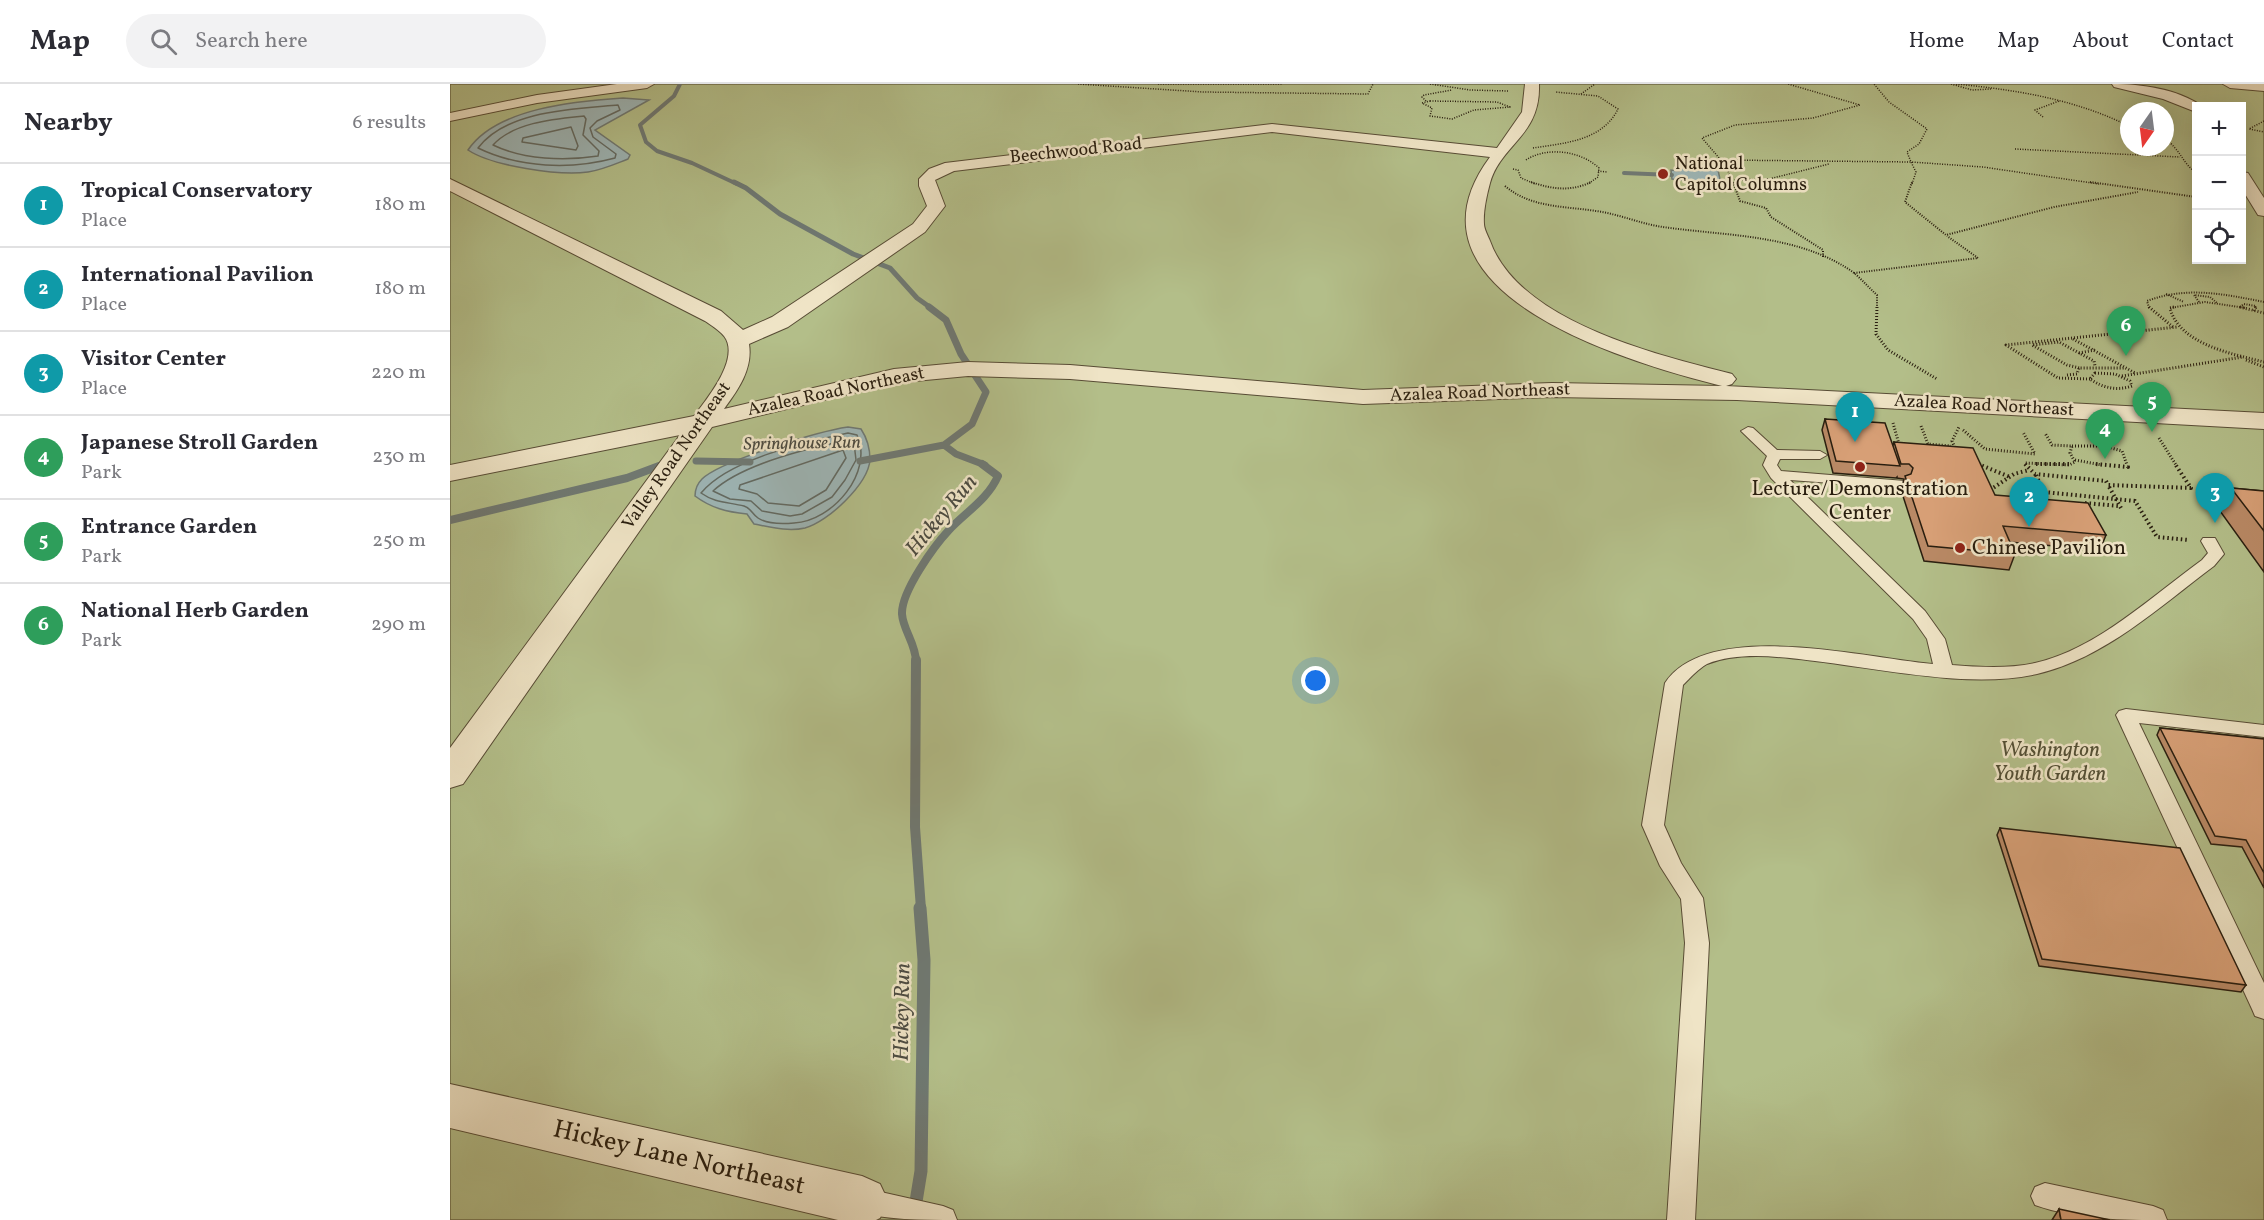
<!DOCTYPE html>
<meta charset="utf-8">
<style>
body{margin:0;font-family:Vollkorn,serif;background:#f2f2f3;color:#2b2b33}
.controls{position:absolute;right:18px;top:18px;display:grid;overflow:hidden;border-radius:0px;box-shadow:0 6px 24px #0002}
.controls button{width:54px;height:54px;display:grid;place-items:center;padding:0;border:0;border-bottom:2px solid #e1e1e2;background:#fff;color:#2b2b33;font:30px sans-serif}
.compass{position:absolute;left:1670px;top:18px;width:54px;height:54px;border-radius:50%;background:#fff;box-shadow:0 6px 24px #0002;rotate:194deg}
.you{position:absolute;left:866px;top:597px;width:21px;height:21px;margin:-15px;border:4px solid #fff;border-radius:50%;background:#1a73e8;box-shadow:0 0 0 9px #1a73e833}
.badge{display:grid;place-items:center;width:39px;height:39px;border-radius:50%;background:#8f2418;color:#fff;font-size:20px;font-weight:700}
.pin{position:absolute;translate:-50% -50px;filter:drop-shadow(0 2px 3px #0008)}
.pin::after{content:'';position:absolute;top:32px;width:21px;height:18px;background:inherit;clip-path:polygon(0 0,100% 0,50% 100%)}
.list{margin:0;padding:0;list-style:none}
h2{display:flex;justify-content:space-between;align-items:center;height:78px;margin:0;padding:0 24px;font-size:26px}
h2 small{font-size:20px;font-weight:400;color:#7c7c81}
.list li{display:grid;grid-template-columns:39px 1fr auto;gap:18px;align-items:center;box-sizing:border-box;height:84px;padding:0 24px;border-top:2px solid #e1e1e2}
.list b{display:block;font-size:22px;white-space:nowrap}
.list p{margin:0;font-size:20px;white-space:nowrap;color:#7c7c81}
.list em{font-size:20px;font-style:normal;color:#7c7c81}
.icon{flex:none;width:33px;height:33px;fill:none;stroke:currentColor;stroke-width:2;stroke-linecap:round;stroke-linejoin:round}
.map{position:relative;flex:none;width:1814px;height:1136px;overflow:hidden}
header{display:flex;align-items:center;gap:36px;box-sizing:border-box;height:84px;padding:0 30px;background:#fff;border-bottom:2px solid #e1e1e2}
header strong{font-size:28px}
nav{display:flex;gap:33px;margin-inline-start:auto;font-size:21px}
.search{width:420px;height:54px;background:#f2f2f3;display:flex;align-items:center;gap:15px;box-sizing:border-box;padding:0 21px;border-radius:33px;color:#7c7c81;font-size:22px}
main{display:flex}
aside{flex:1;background:#fff}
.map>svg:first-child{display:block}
.green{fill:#b3be89;stroke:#6e6e4c;stroke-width:1.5;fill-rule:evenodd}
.water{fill:#9db5b5;stroke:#6f7973;stroke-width:1.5}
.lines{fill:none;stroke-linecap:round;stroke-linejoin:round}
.shore{stroke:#636a62;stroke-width:1.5}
.stream-far5{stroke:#6f7973;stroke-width:4}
.stream-far4{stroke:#6f7973;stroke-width:5}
.stream-far3{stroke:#6f7973;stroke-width:7}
.stream-far2{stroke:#6f7973;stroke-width:8}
.stream-far1{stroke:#6f7973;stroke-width:10}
.stream{stroke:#6f7973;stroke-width:13}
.lane-casing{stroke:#584c35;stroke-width:2}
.street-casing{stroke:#584c35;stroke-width:2}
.path-far3{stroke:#291e0f;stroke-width:1.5;stroke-dasharray:1 1.5;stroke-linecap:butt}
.path-far2{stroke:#291e0f;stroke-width:2;stroke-dasharray:1 1.5;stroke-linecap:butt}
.path-far1{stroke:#291e0f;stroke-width:3;stroke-dasharray:1 2;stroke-linecap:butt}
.path{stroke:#291e0f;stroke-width:4;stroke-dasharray:1.5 3;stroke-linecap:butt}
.lane{fill:#efe4c6;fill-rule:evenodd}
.street{fill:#efe4c6;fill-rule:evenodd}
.wall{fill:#b98965;stroke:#291e0f;stroke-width:1.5}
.building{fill:#d79f76;stroke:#291e0f;stroke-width:1.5}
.poi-dot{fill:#8f2418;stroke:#efe4c6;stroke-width:2}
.labels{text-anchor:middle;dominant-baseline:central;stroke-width:5;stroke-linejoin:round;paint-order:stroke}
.far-street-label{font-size:18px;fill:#291e0f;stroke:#efe4c6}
.far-poi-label{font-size:18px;fill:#291e0f;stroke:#efe4c6;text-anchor:start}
.far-water-label{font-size:18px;font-style:italic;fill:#4c4b41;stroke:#efe4c6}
.poi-label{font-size:21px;fill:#291e0f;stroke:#efe4c6}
.park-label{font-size:21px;font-style:italic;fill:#524e34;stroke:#efe4c6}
.water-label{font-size:22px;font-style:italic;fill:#4c4b41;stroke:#efe4c6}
.near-street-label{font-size:26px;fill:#291e0f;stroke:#efe4c6}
</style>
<header>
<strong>Map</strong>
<div class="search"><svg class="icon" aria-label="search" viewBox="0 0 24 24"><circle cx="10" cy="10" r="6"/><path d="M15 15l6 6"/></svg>Search here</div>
<nav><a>Home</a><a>Map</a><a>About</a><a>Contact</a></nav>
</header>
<main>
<aside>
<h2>Nearby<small>6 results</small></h2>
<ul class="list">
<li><span class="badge" style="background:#0f9aa8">1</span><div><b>Tropical Conservatory</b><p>Place</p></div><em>180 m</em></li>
<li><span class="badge" style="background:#0f9aa8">2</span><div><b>International Pavilion</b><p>Place</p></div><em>180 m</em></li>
<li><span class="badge" style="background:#0f9aa8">3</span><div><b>Visitor Center</b><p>Place</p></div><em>220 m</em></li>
<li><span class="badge" style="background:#2e9e5b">4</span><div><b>Japanese Stroll Garden</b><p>Park</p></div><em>230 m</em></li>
<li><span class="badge" style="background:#2e9e5b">5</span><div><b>Entrance Garden</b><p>Park</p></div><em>250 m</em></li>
<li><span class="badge" style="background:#2e9e5b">6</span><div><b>National Herb Garden</b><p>Park</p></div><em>290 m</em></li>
</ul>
</aside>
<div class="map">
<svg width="1814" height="1136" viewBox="0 0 1814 1136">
<rect width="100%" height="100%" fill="#e6d5a8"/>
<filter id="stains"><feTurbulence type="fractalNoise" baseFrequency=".00333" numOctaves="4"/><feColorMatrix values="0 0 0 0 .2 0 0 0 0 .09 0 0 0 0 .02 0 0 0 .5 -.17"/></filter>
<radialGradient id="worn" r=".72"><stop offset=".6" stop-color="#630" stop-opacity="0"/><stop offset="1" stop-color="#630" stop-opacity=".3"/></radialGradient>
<path class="green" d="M0 0H1814V1136H0ZM1746 22H1792V176H1746ZM1679 27H1715V63H1679Z"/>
<path class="water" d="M173 14 199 16 145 46 180 71 178 75C165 80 152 86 138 88 109 92 42 82 18 66 46 24 126 17 173 14Z
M1229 84 1268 86 1271 100 1222 95 1221 86 1229 87Z
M398 343 411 345C417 354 420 365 420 376 418 400 378 438 355 444 338 448 320 443 304 440L297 430C277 428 261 424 245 412 245 405 247 400 252 395 270 377 370 347 398 343Z"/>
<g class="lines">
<path class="shore" d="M168 21 170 26 147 37 140 44 143 53 166 70 165 74C121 86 69 84 28 64 57 26 124 25 168 21Z
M134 32 136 35 133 51 149 67 148 72C115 77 74 76 43 61 64 38 105 35 134 32Z
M121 43 128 62 126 66 72 58 73 54Z
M398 349 407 351C424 388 383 437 344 439 333 440 317 440 308 434 302 430 302 425 294 422 278 418 265 419 251 409 279 375 356 358 398 349Z
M398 356 404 359 406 376 395 396 382 413 352 430 340 432 312 427 301 417 280 415 263 407C292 380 359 364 398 356Z
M393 366 396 374 376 406 349 422 318 419 307 410 289 405 290 401Z"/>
<path class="stream-far5" d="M230 0 224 12 190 41 196 58 207 67 242 79 287 100
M1174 89 1222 91"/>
<path class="stream-far4" d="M284 98 296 104 330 130 403 170 440 184 467 214 481 224"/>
<path class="stream-far3" d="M479 223 496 236 511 270 536 308 522 340 494 361 506 370 535 381
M246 377 300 378
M410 377 494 361"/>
<path class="stream-far2" d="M0 436 177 394 209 382
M466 578C466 560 453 546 452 530 451 508 484 462 499 446 516 428 538 415 548 392L532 380"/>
<path class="stream-far1" d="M466 576 465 743 471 825"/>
<path class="stream" d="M463 1136 471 1087 474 876 470 824"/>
<defs>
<path id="lane" d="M1298 343 1303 344 1327 366 1370 367 1377 371 1370 375H1330L1327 381 1331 387 1455 397 1457 400 1455 403 1450 404 1340 396 1475 527 1495 555 1502 581C1529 583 1558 585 1585 579 1647 565 1702 512 1752 476L1758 469 1751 457 1753 454H1765L1774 470 1764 482C1709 523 1655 574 1587 590 1520 605 1433 585 1365 577 1332 573 1289 567 1257 580 1248 585 1240 594 1233 601L1214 741 1231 779 1253 814 1259 859 1245 1136H1217L1235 859 1231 815 1210 782 1192 741 1215 599C1258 534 1416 574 1483 580L1477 555 1463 535 1321 394 1313 381 1317 372 1291 347Z
M1676 625 1814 641V653L1689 639 1814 899V935L1805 932 1802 925 1666 631 1669 627Z
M1595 1099 1703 1122 1713 1126 1717 1136C1672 1136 1628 1136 1585 1121L1581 1112 1585 1103Z
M413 1104 493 1122 503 1126 507 1136C472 1136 436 1136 403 1127L399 1117 403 1107Z"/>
<path id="street" d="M167 0H204L197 4 87 19 0 37V29L87 11Z
M1075 0H1089C1091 52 1051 60 1040 99 1037 110 1033 128 1034 140 1034 145 1038 152 1040 157 1069 238 1207 271 1282 290L1286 295 1282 300 1276 302 1814 329V345L1287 316 1102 313 913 320 620 295 518 292 444 299 262 343 13 700 0 704V664L230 351 0 397V381L244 332C257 315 291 274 274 252 269 246 261 241 255 237L0 107V95L271 227 293 246 322 233 463 140 477 122 469 102V95L479 85 495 79 822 40 1047 64 1072 28ZM822 48 1040 73C939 209 1180 279 1272 302L1102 299 913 306 620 281 518 278 444 285 274 325C288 306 303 285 299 260L338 243 475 148 495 122 485 96 504 87Z
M1662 0C1692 0 1727 5 1752 22H1746V28L1713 15 1664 3Z
M1773 0H1814V7L1780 4Z
M1792 88 1798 89 1814 114V132L1808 131 1792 105Z
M0 1000 412 1092 430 1100 438 1117 430 1134 426 1136H388L0 1044Z"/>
</defs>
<use href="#lane" class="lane-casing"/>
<use href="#street" class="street-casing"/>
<path class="path-far3" d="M628 0 753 8 918 10 923 0
M708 0H832
M980 0 1020 6 1058 7
M1501 0 1522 6 1541 5
M1506 0C1567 6 1624 15 1679 42
M1131 10 1145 0
M976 17 972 13 974 11 1002 6
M980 17 1047 18 1060 23 1024 26 1002 35 980 32 982 24 972 19Z
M1593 33 1585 26 1609 17
M1814 37 1799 45 1814 48
M1715 55C1731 66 1731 77 1746 89
M1083 64C1115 59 1152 57 1168 25L1148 12 1105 8
M1565 65 1730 73
M1076 76C1097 62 1131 67 1149 84L1148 93 1138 100
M1272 76 1461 78 1457 68 1469 60 1477 45 1439 18 1424 0
M1063 85 1068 86 1071 94 1085 100
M1148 87 1157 88
M1282 96 1319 95 1379 80
M1283 100 1276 82 1252 54 1285 41 1363 34 1410 21 1338 0
M1462 100 1466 88 1461 78 1533 83 1649 100"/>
<path class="path-far2" d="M1081 98C1101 105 1121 108 1141 98
M1283 98 1290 117 1316 124 1321 133 1373 166V174
M1462 98 1455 118 1496 151 1604 123 1688 108
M1640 98 1746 113
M1055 102C1081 124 1114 122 1146 127 1169 130 1191 140 1213 143 1276 152 1345 150 1400 186 1410 193 1418 203 1427 211V224
M1404 189 1528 174 1497 152
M1716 210 1734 218
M1749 218 1744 211 1760 213 1767 219
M1790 223 1794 220 1806 222 1805 224
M1699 224 1697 217C1736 202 1774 210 1814 218
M1720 224 1755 218 1796 224"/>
<path class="path-far1" d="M1427 223 1426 250 1438 266 1487 295
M1699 223 1723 243
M1724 223 1720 224C1729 260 1782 270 1814 278
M1790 223 1814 229
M1804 227 1806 223
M1623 255 1685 289
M1629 269 1645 266
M1796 276 1814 283
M1629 284 1617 281 1582 261 1609 258 1644 277 1645 282
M1645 289 1665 290 1680 297 1682 302C1667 307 1653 304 1640 295Z
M1617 291 1627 290 1629 284H1674
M1672 292 1793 273
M1640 295 1608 294 1556 261 1727 243
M1443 339 1449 360
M1471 342 1478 360 1501 362
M1513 346 1535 365 1585 370 1573 348
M1709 354 1726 381
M1622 362H1654L1672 367 1677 381
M1506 366 1502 357 1509 343
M1625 376 1652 381
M1527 379 1532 381
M1576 381 1575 379 1619 381 1625 378 1620 369 1622 362 1602 361 1595 349"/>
<path class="path" d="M1528 380 1560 393
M1575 380 1585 390 1656 397 1658 401
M1586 380H1622
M1646 380 1678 383 1676 380
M1586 391 1597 416
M1540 406 1564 390 1579 386
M1594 408 1685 417 1707 453 1739 456
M1635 419 1669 422
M1671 424 1658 401 1741 404 1725 380"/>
<use href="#lane" class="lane"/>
<use href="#street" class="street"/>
</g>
<path class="wall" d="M1375 335 1443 361 1444 358 1545 411 1656 451 1650 466 1560 458 1565 470 1559 486 1474 477 1451 406 1454 395 1447 394V393L1446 394 1383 389 1372 346Z
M1781 404 1814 407V488L1770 427Z
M1710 644 1814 655V804L1792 763 1761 760 1707 651Z
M1550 744 1796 901 1791 908 1589 882 1547 751Z
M1609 1125 1611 1136H1602Z"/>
<path class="building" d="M1375 335 1435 339 1450 382 1386 377Z
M1444 358 1523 364 1545 411 1638 419 1656 451 1553 442 1565 470 1478 462 1455 392 1461 390 1463 384 1459 380H1451Z
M1781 404 1814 407V447Z
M1710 644 1814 655V789L1796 756 1765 752Z
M1550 744 1730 764 1796 901 1592 875Z
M1609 1125 1660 1136H1611Z"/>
<g class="poi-dot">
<circle cx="1213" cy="90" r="6"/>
<circle cx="1410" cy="383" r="6"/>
<circle cx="1510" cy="464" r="6"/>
</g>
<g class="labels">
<g class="far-street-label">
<text transform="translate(626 67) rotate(-6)">Beechwood Road</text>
<text transform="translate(386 308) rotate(-12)">Azalea Road Northeast</text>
<text transform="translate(1030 309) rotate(-2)">Azalea Road Northeast</text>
<text transform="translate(1534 322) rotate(3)">Azalea Road Northeast</text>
<text transform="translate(227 372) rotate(-55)">Valley Road Northeast</text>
</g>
<g class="far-poi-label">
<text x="1225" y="80">National<tspan x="1225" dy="21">Capitol Columns</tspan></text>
</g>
<g class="far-water-label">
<text transform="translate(352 360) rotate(-1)">Springhouse Run</text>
</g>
<g class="poi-label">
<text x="1410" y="405">Lecture/Demonstration<tspan x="1410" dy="24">Center</tspan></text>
<text x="1522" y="464" text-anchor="start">Chinese Pavilion</text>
</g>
<g class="park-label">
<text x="1600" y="666">Washington<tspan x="1600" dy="24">Youth Garden</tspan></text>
</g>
<g class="water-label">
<text transform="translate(492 432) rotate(-50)">Hickey Run</text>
<text transform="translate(453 928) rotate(-89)">Hickey Run</text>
</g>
<g class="near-street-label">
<text transform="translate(229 1074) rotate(13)">Hickey Lane Northeast</text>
</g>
</g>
<rect width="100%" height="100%" filter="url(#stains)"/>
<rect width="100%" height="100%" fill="url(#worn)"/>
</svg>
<div class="controls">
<button>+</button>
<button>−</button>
<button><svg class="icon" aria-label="locate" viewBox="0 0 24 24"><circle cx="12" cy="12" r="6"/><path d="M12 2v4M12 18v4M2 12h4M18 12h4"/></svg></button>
</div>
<svg class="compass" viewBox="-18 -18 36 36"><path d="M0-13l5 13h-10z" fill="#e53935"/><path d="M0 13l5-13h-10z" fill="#7c7c81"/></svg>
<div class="you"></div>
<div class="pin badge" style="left:1405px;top:358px;background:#0f9aa8">1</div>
<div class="pin badge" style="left:1579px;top:443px;background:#0f9aa8">2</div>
<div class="pin badge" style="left:1765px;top:439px;background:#0f9aa8">3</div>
<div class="pin badge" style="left:1655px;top:375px;background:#2e9e5b">4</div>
<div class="pin badge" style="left:1702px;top:348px;background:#2e9e5b">5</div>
<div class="pin badge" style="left:1676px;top:272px;background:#2e9e5b">6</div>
</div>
</main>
